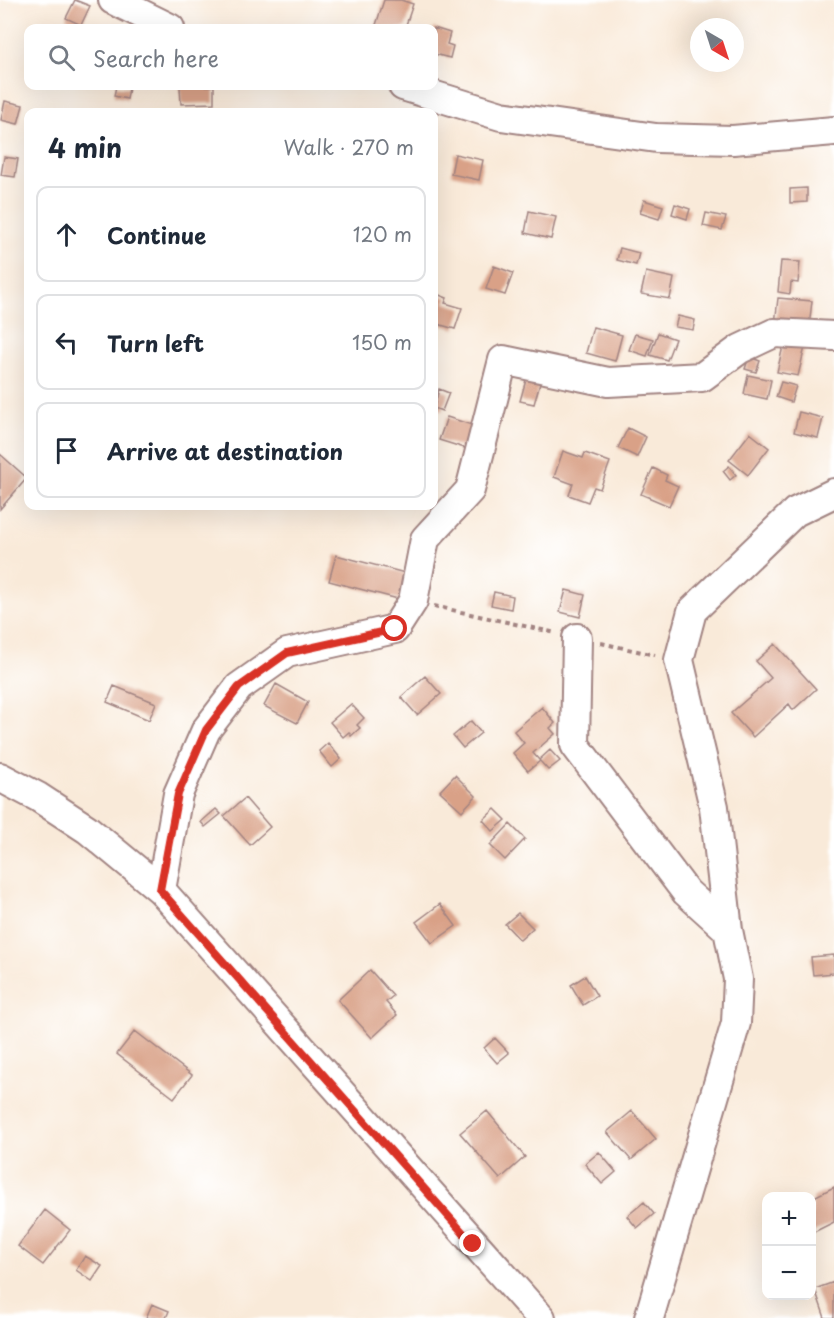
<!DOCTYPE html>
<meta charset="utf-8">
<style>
body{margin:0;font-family:"Playpen Sans",sans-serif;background:#f2f2f3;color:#1f2937}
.controls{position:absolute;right:18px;bottom:18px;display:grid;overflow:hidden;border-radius:12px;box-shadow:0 6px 24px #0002}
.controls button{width:54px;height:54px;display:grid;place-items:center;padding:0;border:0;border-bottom:2px solid #e0e1e3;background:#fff;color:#1f2937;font:30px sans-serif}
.compass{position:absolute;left:690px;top:18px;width:54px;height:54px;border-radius:50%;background:#fff;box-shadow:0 6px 24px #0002;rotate:141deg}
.stop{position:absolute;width:18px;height:18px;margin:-14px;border:4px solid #d93025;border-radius:50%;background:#fff}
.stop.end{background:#d93025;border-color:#fff;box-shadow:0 2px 6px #0008}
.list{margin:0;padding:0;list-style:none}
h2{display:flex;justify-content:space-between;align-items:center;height:78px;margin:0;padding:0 24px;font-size:26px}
h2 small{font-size:20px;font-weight:400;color:#747a83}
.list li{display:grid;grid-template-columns:39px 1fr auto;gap:18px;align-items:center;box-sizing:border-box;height:96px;margin:0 12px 12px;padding:0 12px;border:2px solid #e0e1e3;border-radius:12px}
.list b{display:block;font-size:22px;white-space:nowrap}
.list em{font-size:20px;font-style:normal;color:#747a83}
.icon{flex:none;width:33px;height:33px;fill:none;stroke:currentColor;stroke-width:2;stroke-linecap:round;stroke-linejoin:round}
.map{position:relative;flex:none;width:834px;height:1318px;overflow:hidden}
.search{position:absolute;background:#fff;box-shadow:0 6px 24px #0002;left:24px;top:24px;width:414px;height:66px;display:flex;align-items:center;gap:15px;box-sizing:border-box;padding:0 21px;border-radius:12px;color:#747a83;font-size:22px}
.panel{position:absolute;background:#fff;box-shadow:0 6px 24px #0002;left:24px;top:108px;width:414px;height:402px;border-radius:12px}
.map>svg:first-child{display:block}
.building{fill:#d9a187}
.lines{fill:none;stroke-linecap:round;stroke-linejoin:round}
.minor-casing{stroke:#a28482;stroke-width:32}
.path{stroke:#a28482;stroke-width:4;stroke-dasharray:4.5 4.5;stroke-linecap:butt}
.minor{stroke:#fff;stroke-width:28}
.route{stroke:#d93025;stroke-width:8}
</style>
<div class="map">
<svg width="834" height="1318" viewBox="0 0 834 1318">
<rect width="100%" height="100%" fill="#fff"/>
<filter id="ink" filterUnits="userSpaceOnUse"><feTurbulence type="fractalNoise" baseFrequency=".0167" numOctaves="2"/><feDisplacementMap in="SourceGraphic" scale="12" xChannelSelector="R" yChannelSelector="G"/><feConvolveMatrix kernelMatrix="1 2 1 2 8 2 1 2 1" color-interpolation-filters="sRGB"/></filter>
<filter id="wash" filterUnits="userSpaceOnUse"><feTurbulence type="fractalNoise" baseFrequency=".008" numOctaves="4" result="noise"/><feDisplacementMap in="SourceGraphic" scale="24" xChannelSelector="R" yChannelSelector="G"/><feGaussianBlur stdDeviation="1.35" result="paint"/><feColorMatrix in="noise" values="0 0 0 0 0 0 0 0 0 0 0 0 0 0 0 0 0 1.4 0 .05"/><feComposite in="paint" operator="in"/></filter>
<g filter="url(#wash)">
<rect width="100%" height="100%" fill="#f9ead9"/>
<g id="blocks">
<path class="building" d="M75 0 90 6 81 25 66 18Z
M384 0H401L413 4 405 28H375Z
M434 28 450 33 447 44 453 46 450 58 434 54Z
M116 86 129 88 127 99 114 96Z
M180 86H214V103L181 104Z
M5 101 23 105 18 124 1 120Z
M455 154 483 160 479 180 451 174Z
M4 157 18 159 15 177 1 175Z
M807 188V202L790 203V189Z
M644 200 663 206 659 219 640 213Z
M675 204 690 209 687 219 672 214Z
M529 211 556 217 551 239 525 233Z
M706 213 726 217 722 230 703 226Z
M620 248 639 253 636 265 617 260Z
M781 261 800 262 798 283 791 282 790 294 778 292Z
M494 266 513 273 505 295 486 289Z
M646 272 674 278 670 299 641 294Z
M434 293 447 298 445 303 462 308 455 329 434 323Z
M778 298 812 301 809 327 775 324Z
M678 316 695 320 693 330 675 327Z
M593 327 622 335 615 361 586 353Z
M658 333 675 339 667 360 650 355Z
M635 334 653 339 647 356 629 350Z
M784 342 805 347 798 376 777 372Z
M749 357 760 361 756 372 745 369Z
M748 375 771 380 767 399 744 394Z
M526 380 540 383 534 404 520 401Z
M781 382 796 386 791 402 776 397Z
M439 389 449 393 442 411 434 408Z
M799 412 823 418 818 438 794 432Z
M447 417 478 427 471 450 439 440Z
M628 428 646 437 637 457 618 448Z
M750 433 769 448 748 475 729 460Z
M563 451 583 458 585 453 610 462 600 489 594 487 588 502 569 495 573 484 554 477Z
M0 454 27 478 0 509Z
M729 466 736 475 730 480 723 471Z
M653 468 667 475 665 480 678 486 669 506 641 494Z
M336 555 409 574 402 600 329 581Z
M566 590 585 595 580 617 560 612Z
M494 592 513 596 511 609 491 605Z
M775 644 816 689 793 710 789 704 753 737 731 713 771 678 756 661Z
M425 676 441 694 417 715 401 697Z
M276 684 308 702 297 723 264 706Z
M114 686 156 703 149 720 107 702Z
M351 704 364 718 357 725 360 728 351 736 349 732 343 737 330 722Z
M542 707 555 723 550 728 555 734 533 753 539 760 550 750 560 761 548 770 540 761 528 771 513 753 524 743 514 731Z
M471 721 481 733 463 748 453 736Z
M328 743 341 759 332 767 319 751Z
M455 775 476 796 462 811 440 791Z
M245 798 270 827 250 845 224 816Z
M216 809 221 814 205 827 201 822Z
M495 809 506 820 493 831 483 820Z
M510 824 525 839 505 860 490 845Z
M440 904 456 926 432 943 416 922Z
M518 913 533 928 520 940 505 924Z
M834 955V973L813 975 811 957Z
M370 970 393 996 386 1002 397 1015 372 1038 338 1000Z
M585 976 597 996 583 1005 571 985Z
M135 1031 192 1075 174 1098 117 1054Z
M495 1038 509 1053 497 1063 484 1048Z
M487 1111 525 1157 500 1179 460 1133Z
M632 1111 656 1139 631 1160 607 1132Z
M599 1152 616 1172 602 1184 585 1164Z
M834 1187V1222L812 1233V1198Z
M644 1202 654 1214 637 1228 627 1216Z
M45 1210 70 1230 43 1265 18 1246Z
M85 1256 102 1266 92 1281 76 1270Z
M834 1282V1318H825L815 1289Z
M152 1304 169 1311 166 1318H146Z"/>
</g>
</g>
<g filter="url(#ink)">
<use href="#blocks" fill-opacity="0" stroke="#a28482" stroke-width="1.5"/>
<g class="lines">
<defs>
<path id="minor" d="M113 0 170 28
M403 86 501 116 656 138 733 140 834 131
M577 638 575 745 686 892 728 930
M0 777 38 797 87 829 161 890 541 1318
M161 890 178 794 206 730 239 687 287 653 395 629 413 601 425 539 470 490 503 360 608 382 702 377 740 349 774 333 834 336
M649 1318 736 1023 738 979 728 930 714 807 679 660 692 611 795 512 834 493"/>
</defs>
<use href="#minor" class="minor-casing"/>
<path class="path" d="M434 606 556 633
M601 643 655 655"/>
<use href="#minor" class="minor"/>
</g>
</g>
<g class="lines" filter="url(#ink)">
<path class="route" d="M395 629 287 653 239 687 206 730 178 794 160 890 473 1244"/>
</g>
</svg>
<div class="controls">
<button>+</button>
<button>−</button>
</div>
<svg class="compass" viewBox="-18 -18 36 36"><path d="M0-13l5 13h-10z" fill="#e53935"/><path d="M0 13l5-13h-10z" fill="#747a83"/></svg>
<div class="stop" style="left:395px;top:629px"></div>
<div class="stop end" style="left:473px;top:1244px"></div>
<div class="search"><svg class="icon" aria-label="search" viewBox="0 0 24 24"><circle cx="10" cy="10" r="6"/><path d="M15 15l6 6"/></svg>Search here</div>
<section class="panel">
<h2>4 min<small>Walk · 270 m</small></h2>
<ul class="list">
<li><svg class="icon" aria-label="ahead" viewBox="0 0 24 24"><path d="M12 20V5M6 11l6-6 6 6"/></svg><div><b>Continue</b></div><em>120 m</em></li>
<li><svg class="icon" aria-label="left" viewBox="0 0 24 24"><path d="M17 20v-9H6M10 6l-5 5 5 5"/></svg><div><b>Turn left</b></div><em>150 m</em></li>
<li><svg class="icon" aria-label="arrive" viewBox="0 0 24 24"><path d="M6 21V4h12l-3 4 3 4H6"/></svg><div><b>Arrive at destination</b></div></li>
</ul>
</section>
</div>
